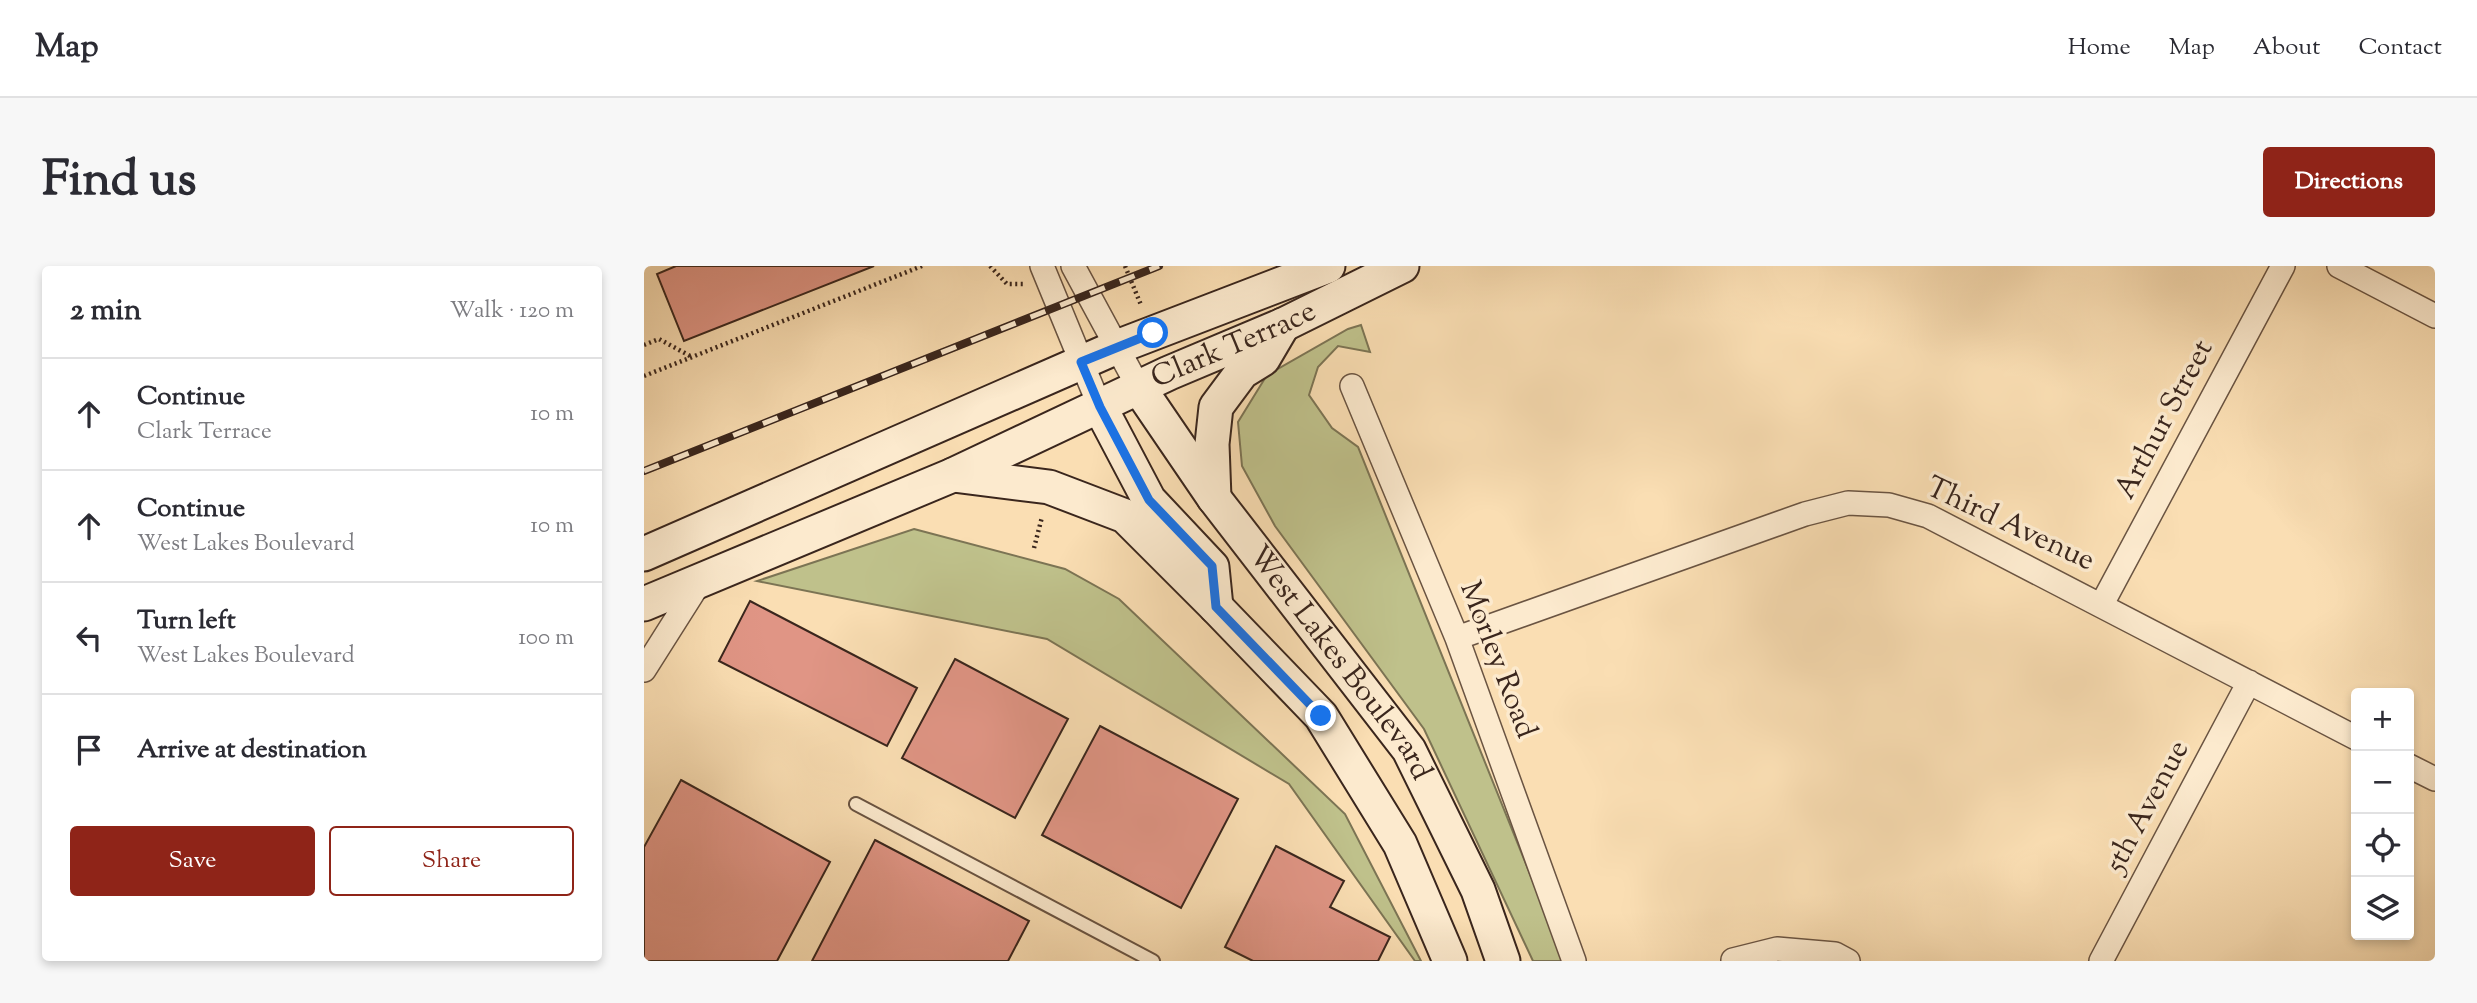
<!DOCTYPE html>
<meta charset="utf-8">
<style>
body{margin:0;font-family:"Sorts Mill Goudy",serif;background:#f7f7f7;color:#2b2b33}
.controls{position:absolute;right:21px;bottom:21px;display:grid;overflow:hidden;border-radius:7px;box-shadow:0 4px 10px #0003}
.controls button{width:63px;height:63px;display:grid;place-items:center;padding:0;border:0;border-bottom:2px solid #e1e1e2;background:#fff;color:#2b2b33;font:35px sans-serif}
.stop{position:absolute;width:21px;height:21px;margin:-16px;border:5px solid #1a73e8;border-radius:50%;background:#fff}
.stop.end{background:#1a73e8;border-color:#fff;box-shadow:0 2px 7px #0008}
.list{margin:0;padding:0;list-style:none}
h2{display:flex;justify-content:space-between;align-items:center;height:91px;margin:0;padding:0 28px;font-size:30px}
h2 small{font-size:23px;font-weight:400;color:#7c7c81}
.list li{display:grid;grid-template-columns:46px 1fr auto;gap:21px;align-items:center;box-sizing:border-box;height:112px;padding:0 28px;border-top:2px solid #e1e1e2}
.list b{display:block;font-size:26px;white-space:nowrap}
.list p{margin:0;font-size:23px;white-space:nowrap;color:#7c7c81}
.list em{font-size:23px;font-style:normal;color:#7c7c81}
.actions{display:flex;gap:14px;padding:21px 28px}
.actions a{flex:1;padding:16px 0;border:2px solid #8f2418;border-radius:7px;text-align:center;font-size:24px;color:#8f2418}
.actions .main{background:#8f2418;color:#fff}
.icon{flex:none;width:38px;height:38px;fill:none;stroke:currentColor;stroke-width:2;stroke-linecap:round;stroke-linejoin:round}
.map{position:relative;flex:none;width:1791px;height:695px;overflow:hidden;border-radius:7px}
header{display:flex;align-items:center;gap:42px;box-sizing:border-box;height:98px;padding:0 35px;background:#fff;border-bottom:2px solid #e1e1e2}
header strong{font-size:33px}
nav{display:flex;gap:38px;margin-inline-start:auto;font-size:24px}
.intro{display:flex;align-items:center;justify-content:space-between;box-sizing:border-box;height:168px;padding:0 42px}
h1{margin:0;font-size:49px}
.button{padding:18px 32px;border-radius:7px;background:#8f2418;color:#fff;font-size:24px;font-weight:700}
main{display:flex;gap:42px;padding:0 42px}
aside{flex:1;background:#fff;border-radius:7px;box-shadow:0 4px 10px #0003}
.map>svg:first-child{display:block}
.green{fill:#bfc18b;stroke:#7c7454;stroke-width:2}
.building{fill:#e09585;stroke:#3a261d;stroke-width:2}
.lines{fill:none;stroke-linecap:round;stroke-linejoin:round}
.lane-casing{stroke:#6a5442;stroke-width:16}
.street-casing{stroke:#6a5442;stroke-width:26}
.secondary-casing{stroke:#3a261d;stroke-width:37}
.path{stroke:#3a261d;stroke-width:4.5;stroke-dasharray:2 3.5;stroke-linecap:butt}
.lane{stroke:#fceace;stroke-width:12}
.street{stroke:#fceace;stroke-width:23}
.secondary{stroke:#fceace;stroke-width:33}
.rail-casing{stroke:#3a261d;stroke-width:8}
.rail{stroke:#fceace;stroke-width:5;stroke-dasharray:16;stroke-linecap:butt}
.route{stroke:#1a73e8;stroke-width:9}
.labels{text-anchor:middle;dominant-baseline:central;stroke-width:7;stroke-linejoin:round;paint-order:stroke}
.street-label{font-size:30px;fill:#3a261d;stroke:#fceace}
</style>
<header>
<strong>Map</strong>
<nav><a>Home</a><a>Map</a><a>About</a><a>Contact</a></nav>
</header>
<div class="intro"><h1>Find us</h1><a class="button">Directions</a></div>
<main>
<aside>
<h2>2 min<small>Walk · 120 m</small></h2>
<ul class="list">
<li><svg class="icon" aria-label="ahead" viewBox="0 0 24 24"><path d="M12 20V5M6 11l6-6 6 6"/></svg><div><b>Continue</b><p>Clark Terrace</p></div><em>10 m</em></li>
<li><svg class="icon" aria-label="ahead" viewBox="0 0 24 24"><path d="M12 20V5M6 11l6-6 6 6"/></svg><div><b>Continue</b><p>West Lakes Boulevard</p></div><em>10 m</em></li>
<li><svg class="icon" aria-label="left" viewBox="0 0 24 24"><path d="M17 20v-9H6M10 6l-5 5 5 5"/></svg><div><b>Turn left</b><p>West Lakes Boulevard</p></div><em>100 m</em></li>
<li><svg class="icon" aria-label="arrive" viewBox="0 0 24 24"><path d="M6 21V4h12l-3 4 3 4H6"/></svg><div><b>Arrive at destination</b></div></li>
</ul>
<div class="actions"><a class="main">Save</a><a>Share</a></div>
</aside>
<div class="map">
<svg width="1791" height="695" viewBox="0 0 1791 695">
<rect width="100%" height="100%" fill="#fadeb3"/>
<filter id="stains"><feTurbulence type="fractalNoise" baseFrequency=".00286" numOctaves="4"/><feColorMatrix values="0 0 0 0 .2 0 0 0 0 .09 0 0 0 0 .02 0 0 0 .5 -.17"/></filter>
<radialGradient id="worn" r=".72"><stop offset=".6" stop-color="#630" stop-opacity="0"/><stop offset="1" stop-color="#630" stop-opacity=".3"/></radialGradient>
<path class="green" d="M717 59 726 86 694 80 674 101 665 129 688 162 714 181 921 695H889L780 463 631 260 598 200 594 156 623 109 704 63Z
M270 263 421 303 475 333 701 548 777 695H771L645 518 403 373 113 315Z"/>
<path class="building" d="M32 0H230L40 75 13 8Z
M106 335 273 422 243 480 75 395Z
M311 393 424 453 371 552 258 492Z
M456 460 594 533 537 642 398 569Z
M37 514 186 596 133 695H0V581Z
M231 574 385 655 364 695H168Z
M632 580 700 615 686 641 746 671 734 695H609L581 681Z"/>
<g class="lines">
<defs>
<path id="lane" d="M212 538 509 695"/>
<path id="street" d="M398 0 456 141
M429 0 495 122
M1695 0 1791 50
M708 120 813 372 930 695
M1458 338 1639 0
M813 372 1161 248 1204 237 1245 239 1284 250 1712 472
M0 404 57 314
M1765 500 1791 513
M1089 694 1133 683 1191 688 1204 695
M1457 695 1605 416"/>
<g id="secondary">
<path id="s1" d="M495 122 570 232 765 484 834 624 859 695"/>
<path d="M456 141 505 234 568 301 572 341"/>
<path d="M309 209 405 221 481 250 572 341 677 450 756 578 806 695"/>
<path d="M570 232 568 178 572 141 598 106 619 93 639 59"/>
<path d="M0 288 473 81 684 0"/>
<path id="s2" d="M0 338 309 209 525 107 639 59 758 0"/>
</g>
</defs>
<use href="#lane" class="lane-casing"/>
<use href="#street" class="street-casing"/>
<use href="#secondary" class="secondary-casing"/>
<path class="path" d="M346 0 363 18H379
M481 0 497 39
M0 79 15 73 48 91
M0 110 278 0
M390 282 398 251"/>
<use href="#lane" class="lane"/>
<use href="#street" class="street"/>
<use href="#secondary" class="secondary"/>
<defs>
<path id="rail" d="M0 205 515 0"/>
</defs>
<use href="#rail" class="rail-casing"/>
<use href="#rail" class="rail"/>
</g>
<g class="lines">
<path class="route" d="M509 67 437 96 456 141 505 234 568 300 572 341 677 450"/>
</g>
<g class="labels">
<g class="street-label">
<text stroke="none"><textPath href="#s2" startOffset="644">Clark Terrace</textPath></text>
<text transform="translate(1521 154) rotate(-62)">Arthur Street</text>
<text transform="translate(1366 259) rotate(25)">Third Avenue</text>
<text transform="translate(853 394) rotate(69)">Morley Road</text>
<text stroke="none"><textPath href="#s1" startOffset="341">West Lakes Boulevard</textPath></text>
<text transform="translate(1504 541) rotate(-62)">5th Avenue</text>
</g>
</g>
<rect width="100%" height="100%" filter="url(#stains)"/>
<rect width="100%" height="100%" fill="url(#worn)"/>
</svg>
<div class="controls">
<button>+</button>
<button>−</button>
<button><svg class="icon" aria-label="locate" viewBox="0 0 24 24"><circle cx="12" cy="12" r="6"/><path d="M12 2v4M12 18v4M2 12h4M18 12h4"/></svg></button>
<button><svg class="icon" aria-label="layers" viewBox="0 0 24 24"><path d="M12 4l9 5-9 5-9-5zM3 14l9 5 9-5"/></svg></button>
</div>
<div class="stop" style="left:509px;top:67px"></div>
<div class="stop end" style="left:677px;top:450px"></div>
</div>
</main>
